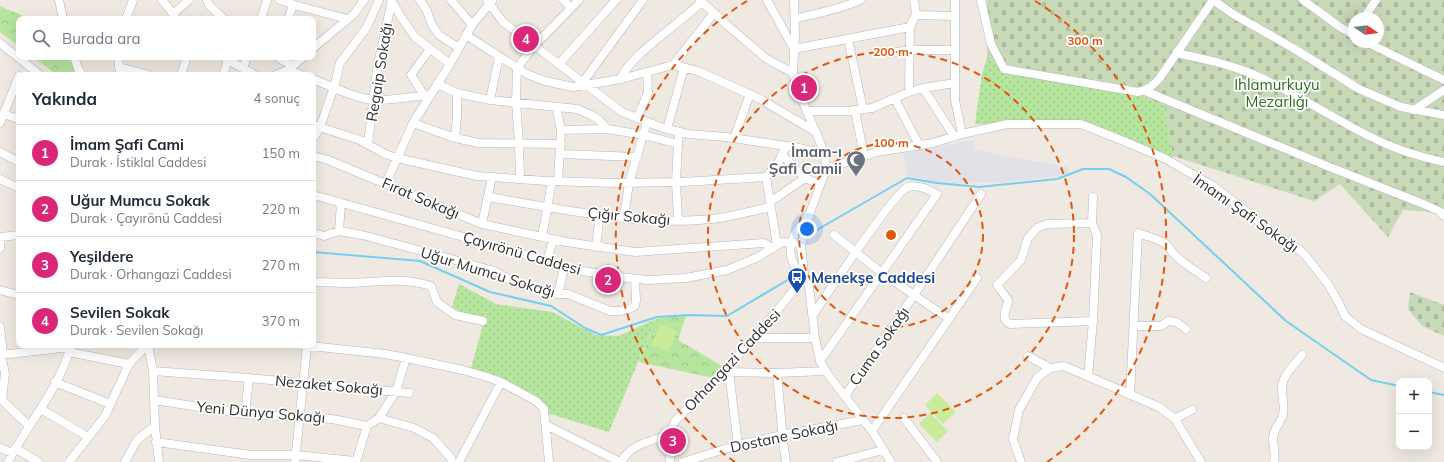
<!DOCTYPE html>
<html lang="tr">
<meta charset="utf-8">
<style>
body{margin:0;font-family:Mulish,sans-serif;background:#f2f2f3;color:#1f2937}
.controls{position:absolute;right:12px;bottom:12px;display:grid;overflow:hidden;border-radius:8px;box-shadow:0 4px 16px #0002}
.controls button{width:36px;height:36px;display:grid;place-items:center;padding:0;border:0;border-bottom:1px solid #e0e1e3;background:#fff;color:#1f2937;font:20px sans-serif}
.compass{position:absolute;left:1348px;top:12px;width:36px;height:36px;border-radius:50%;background:#fff;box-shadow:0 4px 16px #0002;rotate:103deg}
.you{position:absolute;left:807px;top:229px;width:14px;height:14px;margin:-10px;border:3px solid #fff;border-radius:50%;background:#1a73e8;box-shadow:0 0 0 6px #1a73e833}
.badge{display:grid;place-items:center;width:26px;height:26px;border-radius:50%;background:#db2777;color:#fff;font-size:13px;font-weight:700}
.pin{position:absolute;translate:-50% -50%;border:2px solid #fff;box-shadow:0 1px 4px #0006}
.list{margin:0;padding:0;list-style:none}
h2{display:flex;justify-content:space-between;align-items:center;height:52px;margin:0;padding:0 16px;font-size:17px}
h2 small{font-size:13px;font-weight:400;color:#747a83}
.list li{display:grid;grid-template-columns:26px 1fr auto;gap:12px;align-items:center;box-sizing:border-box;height:56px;padding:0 16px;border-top:1px solid #e0e1e3}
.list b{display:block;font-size:15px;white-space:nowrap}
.list p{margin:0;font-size:13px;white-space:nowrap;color:#747a83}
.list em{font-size:13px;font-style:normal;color:#747a83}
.icon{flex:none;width:22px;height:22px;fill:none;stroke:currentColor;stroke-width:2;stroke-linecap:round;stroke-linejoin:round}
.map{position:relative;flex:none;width:1444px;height:462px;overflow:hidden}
.search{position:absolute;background:#fff;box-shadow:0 4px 16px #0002;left:16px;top:16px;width:300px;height:44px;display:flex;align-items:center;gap:10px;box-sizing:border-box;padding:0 14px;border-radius:8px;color:#747a83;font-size:15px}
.panel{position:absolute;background:#fff;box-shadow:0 4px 16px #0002;left:16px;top:72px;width:300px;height:276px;border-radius:8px}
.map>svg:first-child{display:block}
.industrial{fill:#e3e1e8}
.grass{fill:url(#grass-dots)}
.cemetery{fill:url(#cemetery-stones);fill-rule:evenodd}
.park{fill:url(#park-crowns)}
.pitch{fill:#c9ec9a}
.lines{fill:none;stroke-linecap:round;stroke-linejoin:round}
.stream{stroke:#75cff0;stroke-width:2}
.minor-casing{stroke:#b4b7c1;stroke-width:9}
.minor{stroke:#fff;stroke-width:8}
.ring{fill:none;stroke:#df570e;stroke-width:2;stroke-dasharray:7 5}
.labels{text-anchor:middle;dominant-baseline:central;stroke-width:3.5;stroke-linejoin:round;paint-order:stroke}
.street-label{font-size:15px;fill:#2e2e2e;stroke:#fff}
.park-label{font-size:15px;fill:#2c6e1b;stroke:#fff}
.worship-label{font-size:15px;font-weight:bold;fill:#5b616d;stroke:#fff;text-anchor:end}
.transit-label{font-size:15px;font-weight:bold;fill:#164399;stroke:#fff;text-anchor:start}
.centre{fill:#df570e;stroke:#fff;stroke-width:2}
.ring-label{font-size:12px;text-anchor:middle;font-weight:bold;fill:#df570e;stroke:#fff;stroke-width:3.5;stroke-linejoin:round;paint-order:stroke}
</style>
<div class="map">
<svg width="1444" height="462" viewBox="0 0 1444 462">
<defs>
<pattern id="grass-dots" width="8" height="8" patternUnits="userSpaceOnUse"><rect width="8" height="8" fill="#b6e59e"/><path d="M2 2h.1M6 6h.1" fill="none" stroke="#9dc588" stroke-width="1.8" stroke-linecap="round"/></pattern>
<pattern id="cemetery-stones" width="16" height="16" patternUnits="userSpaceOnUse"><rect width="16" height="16" fill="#c8d9b8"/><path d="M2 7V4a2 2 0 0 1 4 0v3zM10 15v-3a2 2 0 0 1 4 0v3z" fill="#acbb9e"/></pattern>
<pattern id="park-crowns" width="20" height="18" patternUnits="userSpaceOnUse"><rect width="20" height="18" fill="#b6e59e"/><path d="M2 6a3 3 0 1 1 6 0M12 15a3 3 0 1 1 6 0" fill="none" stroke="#9dc588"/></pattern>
</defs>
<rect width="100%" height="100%" fill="#efe9e1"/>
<path class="industrial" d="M974 140V150L1068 167 1069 175 1007 182 943 184 907 175 903 153Z"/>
<path class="grass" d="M987 59 1015 67 1140 87 1146 99 1164 105 1173 156 1171 161 1112 131 1038 122 975 124 982 73Z
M459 284 496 304 552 312 596 335 618 336 656 319 609 432 540 411 504 379 471 368 483 325 452 307Z"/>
<path class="cemetery" d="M987 0H1444V221L1436 212 1403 210 1388 237 1340 184 1314 201 1173 156 1164 105 1146 99 1140 87 1015 67 987 59ZM1354 18H1378V42H1354Z
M1410 292 1444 305V336L1422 326 1408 309Z"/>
<path class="park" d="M0 6 31 19H19V46L0 32Z
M33 57H69L75 75H57Z
M674 316H686L678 340 724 367 713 378 639 362 656 319Z"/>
<path class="pitch" d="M660 324 677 331 669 352 652 345Z
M937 393 956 412 943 424 925 405Z
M930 413 948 431 937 442 919 424Z"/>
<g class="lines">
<path class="stream" d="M808 235 907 178 937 183 979 187 1057 179 1083 169H1109L1126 177 1150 194 1286 321 1371 380 1399 386
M313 252 420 261 490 292 551 306 585 328 601 335 657 317 689 315 727 316 791 278
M1429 392 1444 395"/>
<defs>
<path id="minor" d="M59 0 63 19
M162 0 177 19
M207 0 209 5 224 19
M280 0 298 6 347 19
M391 0 401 17 415 37 450 64 459 48
M420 0 427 11 432 25 439 35 459 48 472 25 451 0
M487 0 503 22 622 112 663 128 688 134 725 137 794 147 825 154
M700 0 727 25 767 59 793 73
M767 0 794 49 910 27
M914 0 916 15 910 26 909 92 923 88 954 136
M955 0V100L962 134
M981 0 991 44 1004 69 1138 92C1148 90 1152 86 1159 79L1213 0
M1213 0 1233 14 1293 48 1359 89 1401 107 1444 115
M1303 0 1340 27 1354 35
M571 8 579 0
M173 14 189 0
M916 15 955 16
M1364 18 1376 0
M126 19 133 0
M261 19 267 0
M288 19 293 5
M795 19C816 13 840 10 860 0
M472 25 492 1
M466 35 527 74 545 81 573 87 621 79 673 65 698 71 760 99 816 132
M848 39 863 109
M1366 42 1444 80
M0 43 40 75
M313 48 354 14 364 0
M890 53 910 50H955
M1176 53C1203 59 1231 64 1257 76 1298 94 1335 120 1375 139 1397 150 1420 157 1444 162
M74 57 78 68 82 75
M118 57 120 75
M223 57 255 75
M277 57 293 66
M559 64 616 0
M673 65 714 13
M119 67 149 75
M243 68 247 57
M288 70 303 57
M181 75 187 57
M223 75 228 60
M276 75 288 70 301 75
M313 79C330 86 361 101 378 100 395 100 413 96 430 95
M621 79C626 58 685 20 702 1
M583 82 643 0
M437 84 457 93 490 100 577 109 591 115 599 120 607 129 561 130 558 181
M923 88 955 83
M1145 91 1327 166 1426 205 1441 212 1444 216
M424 95 411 75 430 49
M895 99 919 145
M490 100 499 57
M556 107 561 130
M855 110 864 156
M1414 110 1444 90
M807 111H850L872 108 909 92
M3 114 19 119
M637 118 648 93 647 72
M0 123 19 76
M413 123 455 138 479 143 561 144
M313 125 360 140 385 154 397 158 477 176 547 181 615 183 682 182 766 177 777 245
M607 129 644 135 678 144 679 132
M667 129 684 68
M455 138 457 117V93
M734 138 750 94
M313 139 320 127 335 84 340 63 367 27 379 0
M368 144 377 69 392 0
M0 152 19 162
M560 154 637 157
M782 155 805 178
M313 156 328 160 482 224 566 242 635 252 764 243 773 248
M826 169 877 152 933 143 962 134 1007 124H1081L1126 142 1164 158 1213 186 1250 214 1261 224 1277 236 1295 246 1305 255 1328 284 1339 303 1345 316 1361 329 1444 368
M766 177 778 163 786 146
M0 179 19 188
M520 179 519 144 516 103 517 68 534 46 571 8 563 0
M386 183 413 123 450 64
M313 195 435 229 547 261 564 268 620 277 647 280 686 278 727 270 756 258 782 242 797 243 801 246
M488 197C562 209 645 228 720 218 737 215 754 211 770 207
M770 202 805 178 820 184
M624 218 629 183 647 122
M678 220 676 182 678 144
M1092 223 1047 224 1037 228 1028 238 1021 260 997 285 1008 300C1008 309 999 318 1010 324L1093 321
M482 224 492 177
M339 231 341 203
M313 233 324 236 339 231 362 235 437 255 494 271 512 281 524 286 558 294H568L610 311H620L629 309 635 306 636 300 635 279
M834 235 882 273 914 295 981 194
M0 237 19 235
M542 237 552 181
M596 247 600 214
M0 248 1 237
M547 261 553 240
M799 274 807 279 809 287 815 338 820 361 829 376 872 431 891 462
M799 278C798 271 794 266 792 259 786 243 798 229 807 216
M313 282C325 282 338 283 351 283 380 282 402 277 431 286L437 302 455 315 483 321
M0 290 19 295
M558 294 564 268
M813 315C825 297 896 190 908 187 918 184 929 190 937 194L820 361
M1134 326H1161L1168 321 1176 322 1186 329
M0 327 3 354
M755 338H815
M148 345 153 371 155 426 159 462
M301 345 385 354 406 358 463 370 487 377 501 382 536 401 544 409 549 462
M69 352 129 364
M1028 356 1050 368
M153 371 249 378 409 393
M724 372 777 373
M729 372 738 445
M1088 376 1093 321 1097 235 1092 223 1093 197
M55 382 110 404
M1130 395 1138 233 1156 239 1166 244 1175 255 1184 263 1206 278
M845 396 914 295 949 319
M154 400 245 414 332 419 367 426
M41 409 88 437
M245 414 249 378
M379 418 414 428 433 438 451 458 452 462
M904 418 937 462
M1175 419 1192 410
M546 425 620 462
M29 426 2 400 5 373 1 355 70 347
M872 431 977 278
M156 442 251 455H296L355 461
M0 448 13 453
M15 448 38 462
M8 462C28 423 60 388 71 345
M69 462 105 416 129 364 147 345
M125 462 137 440 155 426
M295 462 307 346
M356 462 367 426 379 418 396 391 406 358
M459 462 501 382
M621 462C631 444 650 441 669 435
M670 462 669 435 675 421 755 338 793 291 804 273 801 246 811 210 826 169 825 154 800 95 793 73 795 35 794 0
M683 462 738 445 782 435 863 420
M786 462 783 441 777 373 826 371
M837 462 883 450
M1021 462 1013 439 1019 410 1037 378 1050 368 1064 366 1159 407 1175 419 1201 462
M1274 462C1276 454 1273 446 1273 437 1274 428 1281 423 1283 414 1285 406 1282 398 1282 389 1281 377 1295 364 1302 355"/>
</defs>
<use href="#minor" class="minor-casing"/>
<use href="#minor" class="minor"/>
</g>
<g class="ring">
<circle cx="891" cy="235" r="92"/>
<circle cx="891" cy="235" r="183"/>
<path d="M735 462A275 275 0 0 1 747 1M1035 1A275 275 0 0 1 1047 462"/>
</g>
<defs>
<symbol id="mosque-pin" viewBox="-11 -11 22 30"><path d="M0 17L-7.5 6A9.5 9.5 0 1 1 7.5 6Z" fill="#6b7280" stroke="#fff"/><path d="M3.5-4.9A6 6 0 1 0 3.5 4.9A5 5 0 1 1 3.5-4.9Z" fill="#fff"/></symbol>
<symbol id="bus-pin" viewBox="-11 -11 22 30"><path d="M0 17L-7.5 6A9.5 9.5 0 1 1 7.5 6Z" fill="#1a4fb4" stroke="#fff"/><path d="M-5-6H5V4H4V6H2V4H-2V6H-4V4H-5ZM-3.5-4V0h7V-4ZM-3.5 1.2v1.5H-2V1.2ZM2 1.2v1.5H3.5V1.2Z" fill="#fff"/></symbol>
</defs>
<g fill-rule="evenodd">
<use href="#mosque-pin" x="845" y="149" width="22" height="30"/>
<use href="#bus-pin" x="786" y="266" width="22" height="30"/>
</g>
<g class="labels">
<g class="street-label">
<text transform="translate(379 72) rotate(-81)">Regaip Sokağı</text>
<text transform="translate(421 198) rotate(23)">Fırat Sokağı</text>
<text transform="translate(1246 213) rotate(35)">İmamı Şafi Sokağı</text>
<text transform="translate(629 216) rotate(5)">Çığır Sokağı</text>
<text transform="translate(522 253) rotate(16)">Çayırönü Caddesi</text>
<text transform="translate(488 272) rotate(17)">Uğur Mumcu Sokağı</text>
<text transform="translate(879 346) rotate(-55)">Cuma Sokağı</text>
<text transform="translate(732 360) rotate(-47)">Orhangazi Caddesi</text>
<text transform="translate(329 385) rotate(5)">Nezaket Sokağı</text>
<text transform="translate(261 412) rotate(5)">Yeni Dünya Sokağı</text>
<text transform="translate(784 436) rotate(-12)">Dostane Sokağı</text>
</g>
<g class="park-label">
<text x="1277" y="84">Ihlamurkuyu<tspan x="1277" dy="17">Mezarlığı</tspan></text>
</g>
<g class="worship-label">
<text x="842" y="151">İmam-ı<tspan x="842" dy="17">Şafi Camii</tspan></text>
</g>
<g class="transit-label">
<text x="811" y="277">Menekşe Caddesi</text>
</g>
</g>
<circle cx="891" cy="235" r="6" class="centre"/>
<g class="ring-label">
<text x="1085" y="45">300 m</text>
<text x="891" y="56">200 m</text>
<text x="891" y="147">100 m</text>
</g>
</svg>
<div class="controls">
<button>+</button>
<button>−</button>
</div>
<svg class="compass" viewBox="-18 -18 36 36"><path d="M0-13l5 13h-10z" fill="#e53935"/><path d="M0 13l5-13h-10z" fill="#747a83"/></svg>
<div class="you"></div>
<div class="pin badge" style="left:804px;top:88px">1</div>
<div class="pin badge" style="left:608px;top:280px">2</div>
<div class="pin badge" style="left:673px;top:441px">3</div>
<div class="pin badge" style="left:526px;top:39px">4</div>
<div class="search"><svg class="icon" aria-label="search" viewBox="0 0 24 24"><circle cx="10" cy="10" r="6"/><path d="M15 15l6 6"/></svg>Burada ara</div>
<section class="panel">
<h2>Yakında<small>4 sonuç</small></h2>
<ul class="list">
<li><span class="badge">1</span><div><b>İmam Şafi Cami</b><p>Durak · İstiklal Caddesi</p></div><em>150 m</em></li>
<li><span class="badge">2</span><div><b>Uğur Mumcu Sokak</b><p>Durak · Çayırönü Caddesi</p></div><em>220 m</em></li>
<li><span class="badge">3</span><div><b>Yeşildere</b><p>Durak · Orhangazi Caddesi</p></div><em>270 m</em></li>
<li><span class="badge">4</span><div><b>Sevilen Sokak</b><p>Durak · Sevilen Sokağı</p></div><em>370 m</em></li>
</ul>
</section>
</div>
